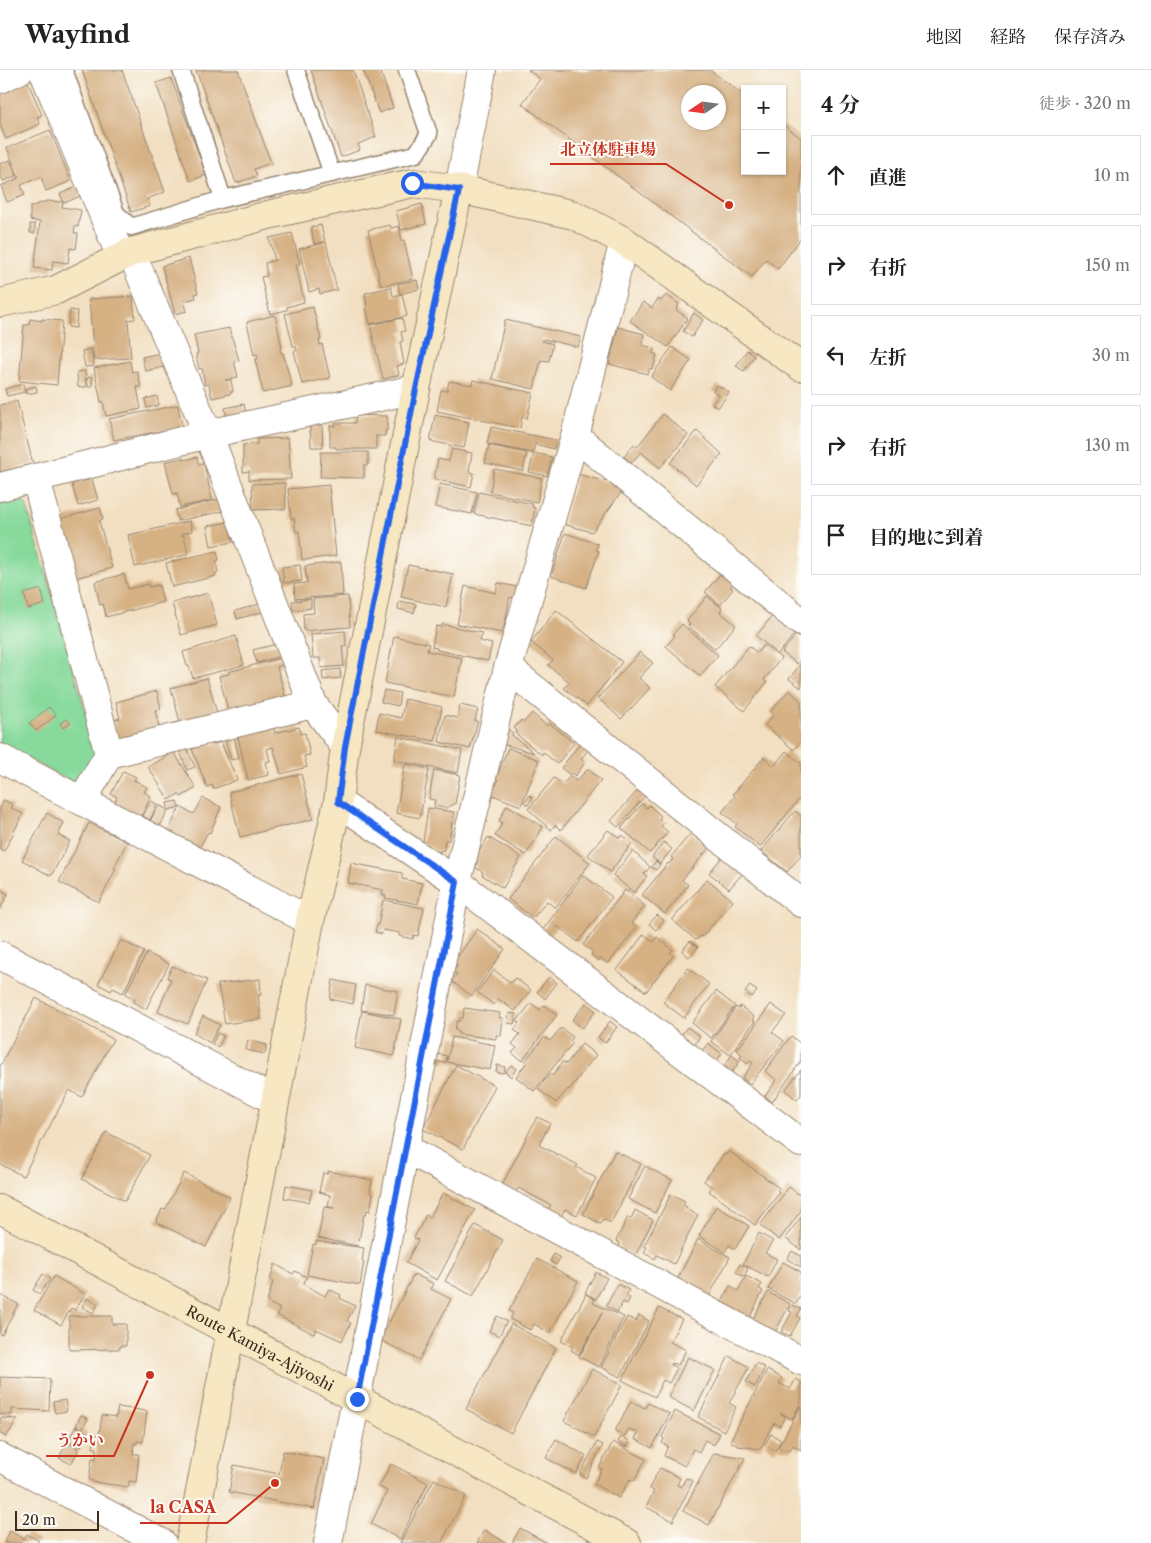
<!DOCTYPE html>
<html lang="ja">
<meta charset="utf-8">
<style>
body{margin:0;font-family:"Libre Caslon Text","Noto Serif JP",serif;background:#f6f6f6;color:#222}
.controls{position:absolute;right:15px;top:15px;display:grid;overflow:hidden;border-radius:0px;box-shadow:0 1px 4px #0004}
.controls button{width:45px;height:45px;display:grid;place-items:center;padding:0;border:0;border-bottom:1px solid #e0e0e0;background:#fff;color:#222;font:25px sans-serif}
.compass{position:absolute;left:681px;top:15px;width:45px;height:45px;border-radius:50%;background:#fff;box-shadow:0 1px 4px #0004;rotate:257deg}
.scale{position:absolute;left:15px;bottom:12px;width:84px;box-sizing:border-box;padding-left:5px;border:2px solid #3b2a1e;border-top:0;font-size:14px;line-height:18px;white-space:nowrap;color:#3b2a1e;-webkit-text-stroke:4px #fdfcf7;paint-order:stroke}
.stop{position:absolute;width:15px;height:15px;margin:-11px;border:4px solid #2563eb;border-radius:50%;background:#fff}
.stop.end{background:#2563eb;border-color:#fff;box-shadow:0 1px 5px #0008}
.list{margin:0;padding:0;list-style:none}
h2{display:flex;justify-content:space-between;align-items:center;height:65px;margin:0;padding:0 20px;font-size:21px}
h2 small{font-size:16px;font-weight:400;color:#767676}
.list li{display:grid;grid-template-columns:32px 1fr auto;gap:15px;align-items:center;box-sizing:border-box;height:80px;margin:0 10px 10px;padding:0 10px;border:1px solid #e0e0e0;border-radius:0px}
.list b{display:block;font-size:19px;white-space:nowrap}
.list em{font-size:16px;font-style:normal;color:#767676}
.icon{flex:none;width:28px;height:28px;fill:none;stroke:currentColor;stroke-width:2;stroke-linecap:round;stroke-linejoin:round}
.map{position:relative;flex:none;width:801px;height:1473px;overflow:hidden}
header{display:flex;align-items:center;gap:30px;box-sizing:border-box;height:70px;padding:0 25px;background:#fff;border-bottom:1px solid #e0e0e0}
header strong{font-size:24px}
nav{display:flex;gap:28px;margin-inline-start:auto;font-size:18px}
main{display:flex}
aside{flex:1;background:#fff}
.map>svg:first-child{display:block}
.green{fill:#88da9c;stroke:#62825d}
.building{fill:#d6b184;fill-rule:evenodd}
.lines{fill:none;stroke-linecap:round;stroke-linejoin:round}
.lane-casing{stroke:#968470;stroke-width:19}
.street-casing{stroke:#968470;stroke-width:30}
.secondary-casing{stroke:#968470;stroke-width:30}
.lane{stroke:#fff;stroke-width:16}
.street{stroke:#fff;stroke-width:28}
.secondary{stroke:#f7e8c3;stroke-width:28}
.route{stroke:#2563eb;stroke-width:6}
.labels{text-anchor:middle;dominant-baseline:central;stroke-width:4;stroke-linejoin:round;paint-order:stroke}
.street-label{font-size:15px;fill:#3b2a1e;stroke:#fdfcf7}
.leader{fill:none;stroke:#c8321e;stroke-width:2}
.callout-dot{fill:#c8321e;stroke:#fdfcf7;stroke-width:2}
.callout-label{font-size:16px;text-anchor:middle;font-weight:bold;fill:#c8321e;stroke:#fdfcf7;stroke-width:4;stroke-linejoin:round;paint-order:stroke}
</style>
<header>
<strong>Wayfind</strong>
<nav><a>地図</a><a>経路</a><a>保存済み</a></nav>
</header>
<main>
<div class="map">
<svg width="801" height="1473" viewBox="0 0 801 1473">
<rect width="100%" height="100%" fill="#fdfcf7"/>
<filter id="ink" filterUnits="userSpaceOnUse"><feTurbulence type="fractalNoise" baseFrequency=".02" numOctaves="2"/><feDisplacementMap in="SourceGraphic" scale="10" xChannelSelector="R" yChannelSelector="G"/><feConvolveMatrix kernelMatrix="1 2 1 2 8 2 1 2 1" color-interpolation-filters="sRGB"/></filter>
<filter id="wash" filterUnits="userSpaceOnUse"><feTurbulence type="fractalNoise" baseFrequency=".0096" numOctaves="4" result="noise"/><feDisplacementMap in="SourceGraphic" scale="20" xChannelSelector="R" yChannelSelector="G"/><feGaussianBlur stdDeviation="1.12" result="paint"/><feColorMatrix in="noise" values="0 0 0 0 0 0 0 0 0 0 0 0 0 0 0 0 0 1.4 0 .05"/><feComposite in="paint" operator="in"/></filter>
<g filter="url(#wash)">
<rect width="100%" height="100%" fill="#f2dfc1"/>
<path class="green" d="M15 427 26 434 99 689 86 710 74 713 0 674V431Z"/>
<g id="blocks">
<path class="building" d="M82 0H122L165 122 147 129 150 136 131 142Z
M196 0H238L271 93 254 99 257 106 236 113Z
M311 0H353L376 67 358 74 360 80 341 87Z
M363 0H380L393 38 379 43Z
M528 0H710L745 26V101H782V54L801 68V168L778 199 766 189 752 207 522 34 540 9ZM688 22H718V52H688Z
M171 8 206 105 190 111 156 13Z
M27 10 42 45 37 47 40 54 6 69 0 55V23Z
M50 60 71 111 46 121 41 107 21 115 25 125 7 132 1 116 19 108 7 78Z
M10 90 17 106 3 111 0 104V94Z
M79 116 83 125 64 133 60 124Z
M47 131 63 132 62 137 81 140 78 157 75 156 74 163H78L76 179 70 178 68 193 53 191 52 200 34 198 40 152 30 150V137Z
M422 134 426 154 401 160 396 141Z
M30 154H35V163H30Z
M321 155 325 172 314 174 311 157Z
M390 155 391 158 399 156 402 171 404 170 413 209 381 216 368 160Z
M292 163 300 194 296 195 304 232 287 237V240L270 244 261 207 267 206 265 193 275 190 269 168Z
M326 172 337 220 320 224 319 219 309 222 299 179Z
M189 188 198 223 195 224 196 228 184 231 187 241 175 244 162 196Z
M417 210 419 219 400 224 398 214Z
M391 217 393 226 402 224 407 246 370 254 366 237 367 236 365 223Z
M666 225 679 234 676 240 688 248 668 277 630 251 643 232 652 238 658 229 661 231Z
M133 226 135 249 128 250 131 288 94 290 89 229Z
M313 237 321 270H319L320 275 322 274 330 308 302 314 294 281 297 280 296 276H293L285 244Z
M70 240 77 241 76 258 68 257Z
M694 243 703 250 692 267 683 261Z
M275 245 282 278 280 279 281 283H283L292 316 263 323 255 289H258L257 284 254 285 247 252Z
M402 248 405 261 401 262 403 271 400 272 404 294 397 296 399 305 383 309 370 255Z
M30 249 42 251V249L62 251 57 315 19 311 24 255H29Z
M505 250 581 267 578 277 543 269 542 271 553 274 549 291 541 290 534 319 492 309Z
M618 257 644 264 642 275 654 278 653 284H657L653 299 650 298 648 304 609 294Z
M229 258 239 290 234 291 238 307 225 310H231L233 322H230V324L212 328 209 314 205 315 202 298 199 299 196 284 198 283 194 265Z
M672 277 691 290 670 321 651 307Z
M91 279 94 296 85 297 82 281Z
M747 280 754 286 744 301 736 296Z
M161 283 164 297 145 301 142 287Z
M130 291 132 302 137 301 141 317H137L141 339 106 346 103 331 101 332 94 298Z
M85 301 86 317H78L77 302Z
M92 307V317H88L87 308Z
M473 310 533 323 527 348 522 347 520 358 437 341 441 320 447 321 449 311 472 315Z
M23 314 25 322 7 326 5 319Z
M717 315 729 322 718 338 712 334 719 325 713 321Z
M36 316 37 322 26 324 25 319Z
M157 326 159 335 147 338 145 329Z
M17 331 33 394 0 402V335Z
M244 334 246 344 227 348 225 338Z
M178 335 182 357 114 370 109 349Z
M663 344 688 365 660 398 641 382 631 393 624 387 634 374 637 377Z
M356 345 387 346V361H385V366H376V379H336V377H330V355L335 356V353H355Z
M435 345 469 352 464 378 430 371Z
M310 355H322L323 377H311Z
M491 357 556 370 554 379 535 374 533 383 487 374Z
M697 361 722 384 696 415 670 393Z
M288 368 291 409 249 410V401L243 402V375L257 374V369Z
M489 375 527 383 523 401 485 393Z
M452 379 472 383 469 402 474 403 471 417 434 409 438 389 449 391Z
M321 382H368V395H364V408L320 407Z
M534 383 552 387 547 406 529 402Z
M197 387 199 395 204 393 212 430 180 437 177 423 173 424 165 392 183 388 184 390Z
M494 399 542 408 537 432 490 422Z
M577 404 615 414 614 418 623 420 592 462 563 454Z
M92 409 98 430 78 436 72 414Z
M285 413 286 439 253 440 252 414Z
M440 414 477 422 472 444 435 437Z
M329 415 336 486 302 490 299 461 296 462 294 448 291 449 288 419Z
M479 422 533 434 532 437 535 438 532 456 474 444Z
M220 429 223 441 178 451 175 440Z
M100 438 103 449 99 451 112 498 76 508 60 449Z
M190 451 192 461 182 464V466H184L188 483 185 484V485L135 497 128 465Z
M228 452 233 472 211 476 207 456Z
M565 463 598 474 596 480 599 481 586 518 551 506Z
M217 481 219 490 216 491 218 503 215 504 216 506 172 517 166 493Z
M341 492 343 525 295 529 294 514 307 513 305 496Z
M300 495 302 511 284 513 282 497Z
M408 495 453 504 446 537 401 527Z
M722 502 734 512 730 517 733 519 720 535 705 522Z
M124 504 128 519 149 514V517L159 515 163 532 106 547 103 534 100 535 95 512Z
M498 513 517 517 514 528 510 527 503 563 457 554 465 516 496 523Z
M41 519 45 534 28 539 24 524Z
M208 523 217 555 181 565 172 533Z
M348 526 350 557 304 561 303 544 314 543 313 529Z
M707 526 722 538 720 542 736 555 715 579 688 556 690 554 687 551Z
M311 529V538L293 540 292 531Z
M399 531 416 534 414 543 398 539Z
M260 534 262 542 237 549 235 541Z
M556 540 622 592 587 636 564 618 569 612 548 595 553 590 531 572Z
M773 545 795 563 778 584 756 566Z
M442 554 482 563 480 571 492 574 488 591 437 580V578L432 577 436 556 442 557Z
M682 554 718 585 700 606 666 576 675 566 673 564Z
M345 561 346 576H342L344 596 321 598 320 588H313L311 564Z
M796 565 801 569V589L797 594 782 582Z
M236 566 244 595 193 608 189 596H187L183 582Z
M394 566 429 574 427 581 462 588 454 627 385 613Z
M277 574 280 586 257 593 253 580Z
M764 575 781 588 764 610 767 612 744 641 715 617 749 576 757 583Z
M640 582 653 593 639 608 650 618 621 649 598 628Z
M280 588 282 595 277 597 287 633 230 648 219 606 229 604 228 602Z
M801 593V618L789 609Z
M340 599 341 608 323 610 322 601Z
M207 608 219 650 182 660 171 618Z
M384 620 400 623 398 636 381 632Z
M789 620 801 631V671L794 680 765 655 774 645 770 642Z
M157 621 161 639 155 640 161 665 118 669 114 650 120 648 116 632Z
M405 629 442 637 435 671 376 660 379 643 401 648Z
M460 635 478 639 475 651H478L470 679 439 672 445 645 457 648Z
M49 637 56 645 36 661 29 653Z
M532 643 547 656 549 653 574 673 557 694 543 682 542 685 515 663 517 661 514 658 521 650 524 652Z
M67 649 70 653 63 658 60 653Z
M273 656 275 663 299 657 301 664 305 663 310 685 304 686 307 697 281 704 273 677 267 679 270 691 266 692 269 705 248 710 238 667 265 660V658Z
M507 658 513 663 512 665 534 683 502 674Z
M234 667 239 688 231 690 225 669Z
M398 667 462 680 458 703 394 690Z
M583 670 591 676 581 689 585 693 575 706 572 703 570 705 561 698Z
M221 672 237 710 213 719 212 715 207 717 192 679 210 673 211 675Z
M508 678 539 690 521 736 490 724 493 714 496 716 498 710 496 709Z
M187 679 195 697 187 700 180 682Z
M786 681 801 693V727L760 777 735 757 737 754 722 742 735 726 733 724 764 687 774 696Z
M174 682 196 718 181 727 179 724 169 730 148 697Z
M405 694 429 699 420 748 396 743Z
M588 699 601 710 561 760 555 755 551 760 528 739 554 708 563 714 570 706 576 711Z
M434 700 460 705 455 734 446 738 434 736 435 730 429 729Z
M123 701 136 707 134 710 147 717 144 722 151 726 141 747 114 733 117 727 111 724Z
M301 704 313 749 240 767 229 722Z
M638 720 645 726 618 757 611 751Z
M530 725 533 728 528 735 524 732Z
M203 728 221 737 210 763 208 762 199 779 167 763 180 737 194 744Z
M4 730 13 735 11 738 23 744 4 781 0 779V738Z
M151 731 157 734 150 750 143 746Z
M177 731 179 737 169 740 167 733Z
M642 734 647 738 649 735 661 746 659 748 664 753 661 756 668 762 650 783 621 758Z
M159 735 168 740 159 758 149 753Z
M507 735 543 757 526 785 495 766 502 753 499 750Z
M428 738 454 742 449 770H445L444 780 437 782 423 772Z
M795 741 801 746V785L787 802 761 781Z
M47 743 64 753 58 765 70 771 51 806 22 790Z
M89 753 127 772 114 798 116 799 99 832 59 812Z
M608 760 620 768 622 765 632 773 610 802 588 785Z
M691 763 709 778 682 810 688 815 665 844 642 825 668 793 669 794 673 789 671 787Z
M556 766 590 793 555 838 547 831 533 848 508 829Z
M488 767 521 787 503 818 482 805 483 802 475 797 478 791 475 789Z
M664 772 672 779 660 794 652 787Z
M633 781 650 797 644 804 647 806 634 823 613 805Z
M723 786 743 803 729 819 709 803Z
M656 791 660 795 656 800 651 797Z
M351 793 402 803V809L422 813 418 834 385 828 386 826 382 825 383 820 348 813Z
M583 805 612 827 578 872 557 856 550 866 542 861Z
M707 809 733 831 702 867 700 866 696 870 672 850Z
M0 819 8 824 0 839Z
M625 820 645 836 631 853 637 857 608 894 600 888 599 891 591 885 593 882 583 875Z
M383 830 424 838 418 866 414 865 413 869 399 866 400 863 383 860 382 864 375 862 377 855H378Z
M657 845 664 850 656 860 649 854Z
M477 859 505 879 472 926 451 911 457 904 453 902 458 895 454 892Z
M644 864 653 872 657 867 673 880 670 883 673 886 646 922 617 900Z
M121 870 144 882 123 923 113 918 111 921 98 914Z
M690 871 698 877 689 887 682 881Z
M147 883 169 894 146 939 133 932 135 929 125 924Z
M172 896 207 910 188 954 158 942 171 909 167 908Z
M688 898 709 914 684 948 663 932Z
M494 900 511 913 515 908 531 920 515 941 498 929 494 935 477 922Z
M549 907 557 913 545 929 537 922Z
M260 909 261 925H258L261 949 225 954 218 914Z
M333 910 356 915 353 934 330 929Z
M365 915 398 921 394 945 361 940Z
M750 916 757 921 752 927 745 922Z
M716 921 735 936 711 968 692 953Z
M36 928 113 969 82 1027 69 1020 23 1106 0 1094V996Z
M531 933 540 940 544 935 557 945 522 991 512 983 517 978 512 974 520 964 514 960 519 953 517 951Z
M586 933 596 941 582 958 572 950Z
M771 934 786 945 772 962 784 971 750 1014 742 1008 753 993 750 991 748 994 740 988 742 985 737 980Z
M740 936 754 947 752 949 755 951 730 985 711 971 736 937 739 939Z
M464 938 500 943 499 948H503L501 966 496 965V969L458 964V960H455L457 951H460V948H463Z
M362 941 401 949 394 986 355 978Z
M509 943 516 944 514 954 507 953Z
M203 946 220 955 210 973 194 963Z
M610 951 617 957 605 973 598 967Z
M687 957 700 966 695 974 681 965Z
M561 958 573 967 570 971 573 973 534 1021 516 1007 527 992 525 991 544 967 550 971Z
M218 963 224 966 218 977 212 974Z
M791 966 801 974V991L772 1032 765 1026 777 1010 765 1001Z
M452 967 495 975 490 1000 447 992Z
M248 970 267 975 265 984 246 980Z
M708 973 722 984 716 991 702 981Z
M582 974 596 985 569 1020 568 1019 556 1033 538 1019 550 1004 552 1006 563 991 566 994Z
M437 984 447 986 445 993 435 991Z
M732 985 740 991 732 1002 724 996Z
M456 995 495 1016 463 1079 423 1059Z
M497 995 505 997 504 1003 496 1002Z
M511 995 516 999 511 1007 505 1002Z
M801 1000V1025L797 1030 785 1020Z
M537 1047 550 1053 539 1075 578 1095 576 1097 596 1108 577 1145 565 1139 561 1146 548 1139 551 1135 518 1118 513 1126 500 1119Z
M106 1062 150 1085 125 1131 82 1109Z
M615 1081 641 1094 611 1153 603 1149 601 1154 583 1144Z
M729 1081 779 1118 777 1121 779 1123 755 1155 709 1121 712 1117 704 1111 724 1084 726 1085Z
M645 1096 672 1110 655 1143 628 1129Z
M328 1101 372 1110 370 1123 373 1124 370 1141 367 1140 366 1144H364L358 1176 318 1168 324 1137 334 1138 328 1137 330 1125 319 1122 323 1103 328 1104Z
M184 1103 230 1127 206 1177 156 1152 162 1139 165 1140Z
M286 1115 312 1120 309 1132 284 1128Z
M789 1117 801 1126V1141L779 1170 760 1155Z
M443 1123 475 1140 437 1210 406 1193 418 1170 414 1168 426 1145 430 1147Z
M671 1124 685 1131 683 1135 687 1137 686 1139 698 1145 674 1194 657 1185 655 1189 644 1183 647 1177 644 1176Z
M716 1136 749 1156 735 1179 729 1175 725 1182 699 1166Z
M635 1140 653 1150 635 1186 619 1177 620 1173 616 1171 628 1147 631 1149Z
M801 1147V1180L785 1168Z
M475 1155 503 1170 473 1226 445 1211Z
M759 1163 773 1171 765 1183 777 1189 768 1207 743 1194Z
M698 1169 730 1187 709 1226 696 1219 695 1222 676 1212Z
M316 1171 364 1178 362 1191H364L360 1215 307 1205 313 1174 316 1175Z
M792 1181 801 1186V1197L787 1189Z
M554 1184 560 1188 556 1195 550 1191Z
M537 1189 578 1211 550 1263 534 1254 530 1260 510 1249 513 1243 509 1241Z
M783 1192 801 1202V1224L796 1234 768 1219Z
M275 1194 293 1204 295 1201 307 1207 303 1214 325 1226 329 1219 341 1225 340 1228 355 1236 347 1251 351 1253 342 1271 316 1259 314 1264 277 1245 280 1239 267 1232 273 1212 270 1210Z
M740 1194 748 1198 744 1207 736 1202Z
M596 1202 607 1208 596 1229 585 1223Z
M43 1204 50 1209 40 1224 33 1220Z
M414 1204 434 1214 431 1219 451 1229 419 1290 380 1270Z
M54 1206 85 1224 75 1240 71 1238 61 1255 34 1240Z
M746 1206 762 1214 759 1219 763 1221 748 1251 720 1235 730 1216 738 1221Z
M618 1214 629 1220 626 1226 630 1228 627 1234 623 1232 617 1242 606 1236Z
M768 1222 790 1234 774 1264 750 1254Z
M586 1224 595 1230 593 1233 624 1247 599 1297 579 1287 602 1243 579 1285 571 1280 573 1277 561 1271Z
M0 1225 18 1234 2 1265 0 1264Z
M87 1228 98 1234 93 1243 82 1237Z
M792 1235 801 1239 797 1246 800 1248 790 1266 781 1262 792 1242 789 1241Z
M659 1238 682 1249 670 1272 686 1280 678 1295 672 1293 671 1295 677 1298 669 1313 663 1310 655 1327 622 1310Z
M639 1245 649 1251 620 1307 601 1297 627 1247 636 1251Z
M69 1246H112V1254H126V1276H120V1279L69 1280Z
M497 1246 507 1251 499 1266 489 1261Z
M511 1254 556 1278 511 1363 466 1339Z
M729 1286 749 1297 729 1333 736 1337 724 1361 698 1347Z
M688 1287 715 1300 694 1341 668 1327Z
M756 1293 765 1298 755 1317 746 1312Z
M592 1299 622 1315 594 1367 564 1351Z
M767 1300 782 1308 779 1313 790 1319 796 1309 801 1312V1332L792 1349 781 1343V1344L785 1346 780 1356 774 1353 760 1379 738 1376 730 1371Z
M0 1307 50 1309 49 1341 12 1339V1345L0 1344Z
M65 1330 67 1341 55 1343 53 1332Z
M631 1331 645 1338 648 1333 670 1344 652 1378 635 1369 638 1363 629 1359 625 1366 615 1361Z
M801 1335V1380L793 1375 790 1381 778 1378Z
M118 1337 147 1341 143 1372 137 1371V1374L134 1373 133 1384H139L136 1412 129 1411V1417L93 1412V1411L89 1410 92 1388 96 1389 97 1378H93L95 1365H99L102 1345 116 1347Z
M675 1341 720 1364 714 1375 705 1370 699 1382 693 1379 685 1396 664 1386 668 1376 662 1373 664 1369 662 1367Z
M81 1345 88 1349 82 1359 76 1355Z
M0 1348 18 1349 6 1367 0 1363Z
M76 1356 88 1363 81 1377 68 1371Z
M771 1364 781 1370 775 1381 765 1375Z
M621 1367 630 1371 627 1377 618 1372Z
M556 1369 586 1386 576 1404 546 1388Z
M67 1372 79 1379 71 1394 59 1388Z
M597 1372 603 1375 586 1408 580 1404Z
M613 1372 646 1389 634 1411 630 1409 619 1428 594 1414 602 1399 599 1398Z
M283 1381 324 1389 314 1439 229 1422 234 1395 279 1404Z
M714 1383 745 1388 709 1455 683 1441Z
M391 1394 428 1413 400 1469 371 1454 387 1421 379 1417Z
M660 1398 680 1408 677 1415 681 1417 686 1408 693 1411 673 1451 646 1437 654 1421 649 1418Z
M434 1409 466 1426 441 1473H400Z
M520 1458 547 1473H512Z
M484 1460 507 1473H477Z
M10 1461 24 1469 27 1464 39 1471 37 1473H4Z"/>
</g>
</g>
<g filter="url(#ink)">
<use href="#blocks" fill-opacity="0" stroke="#968470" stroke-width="1"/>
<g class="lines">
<defs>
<path id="lane" d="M64 0 116 143 131 157 223 129 416 84 429 64 407 0
M181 0 223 129
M296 0 332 104"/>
<path id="street" d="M43 0 121 187
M0 9 19 0
M459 119 482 0
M131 182 208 364 313 634 345 677
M575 366 801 552
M36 409 109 684 313 634
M0 417 208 364 416 319
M508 598 801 833
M0 688 310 851
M82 731 109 684
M338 732 457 812 801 1073
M0 885 274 1030
M405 1078 801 1291
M0 1387 162 1473
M328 1473 457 812 508 598 575 366 624 171"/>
<g id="secondary">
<path d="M0 233 56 220 131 182 272 144 413 113 459 119 574 145 624 171 801 297"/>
<path id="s1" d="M0 1139 627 1473"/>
<path d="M190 1473 310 851 338 732 345 677 416 319 459 119"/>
</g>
</defs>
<use href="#lane" class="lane-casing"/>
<use href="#street" class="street-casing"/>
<use href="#secondary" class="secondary-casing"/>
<use href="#lane" class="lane"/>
<use href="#street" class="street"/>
<use href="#secondary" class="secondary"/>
</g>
</g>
<g class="lines" filter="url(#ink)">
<path class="route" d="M357 1329 457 812 338 732 345 677 416 319 459 120 412 113"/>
</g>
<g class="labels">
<g class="street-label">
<text stroke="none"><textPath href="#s1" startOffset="295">Route Kamiya-Ajiyoshi</textPath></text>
</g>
</g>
<path class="leader" d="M729 135L666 94H550M150 1305L114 1386H46M275 1413L227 1453H140"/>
<g class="callout-dot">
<circle cx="729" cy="135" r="5"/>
<circle cx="150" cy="1305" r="5"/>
<circle cx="275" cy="1413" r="5"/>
</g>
<g class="callout-label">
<text x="608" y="85">北立体駐車場</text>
<text x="80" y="1376">うかい</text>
<text x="183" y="1443">la CASA</text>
</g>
</svg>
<div class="controls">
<button>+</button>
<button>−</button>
</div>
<svg class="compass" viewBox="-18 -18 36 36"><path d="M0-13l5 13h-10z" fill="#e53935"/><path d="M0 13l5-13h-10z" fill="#767676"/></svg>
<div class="scale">20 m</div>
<div class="stop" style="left:412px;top:113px"></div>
<div class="stop end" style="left:357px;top:1329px"></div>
</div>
<aside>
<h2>4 分<small>徒歩 · 320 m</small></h2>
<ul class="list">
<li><svg class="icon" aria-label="ahead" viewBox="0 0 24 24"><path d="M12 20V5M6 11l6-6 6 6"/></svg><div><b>直進</b></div><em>10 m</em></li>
<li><svg class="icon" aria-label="right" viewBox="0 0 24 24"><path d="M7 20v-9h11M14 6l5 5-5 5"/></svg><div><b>右折</b></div><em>150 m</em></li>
<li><svg class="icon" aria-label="left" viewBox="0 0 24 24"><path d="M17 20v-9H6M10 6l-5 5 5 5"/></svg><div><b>左折</b></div><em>30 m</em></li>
<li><svg class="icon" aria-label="right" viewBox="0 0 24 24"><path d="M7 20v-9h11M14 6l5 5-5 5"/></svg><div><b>右折</b></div><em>130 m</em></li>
<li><svg class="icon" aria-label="arrive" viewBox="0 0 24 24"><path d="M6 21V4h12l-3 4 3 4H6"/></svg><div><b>目的地に到着</b></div></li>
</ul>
</aside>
</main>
